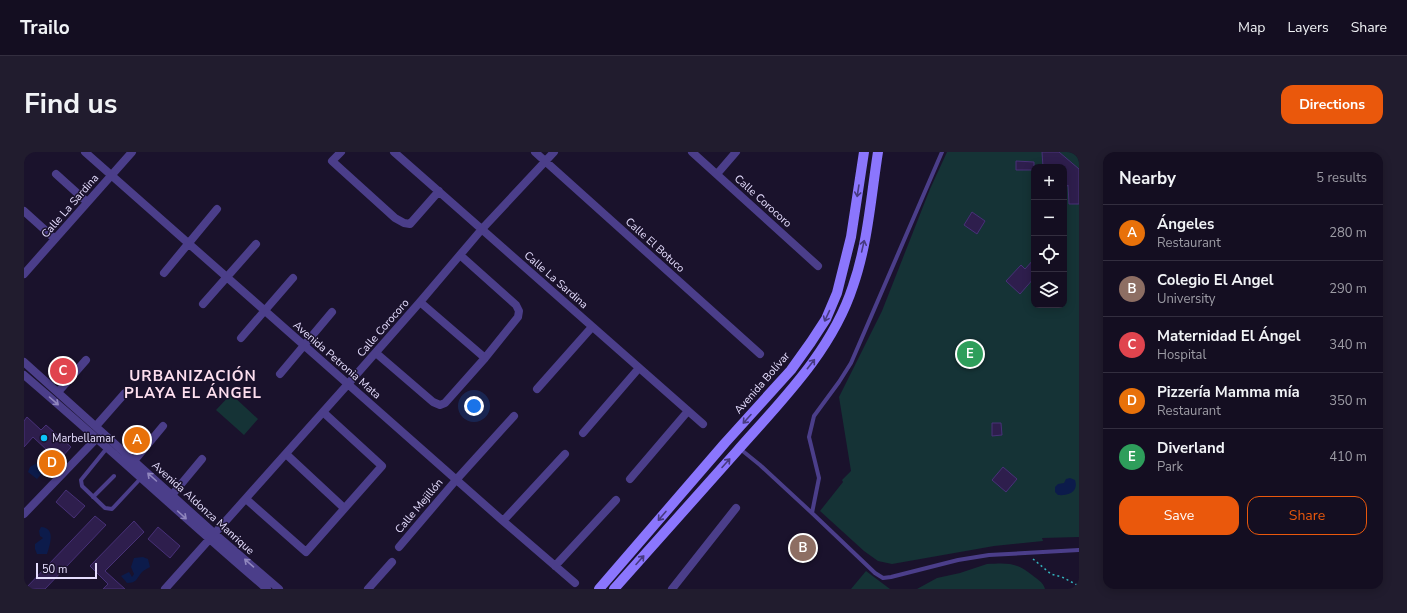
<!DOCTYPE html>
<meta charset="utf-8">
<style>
body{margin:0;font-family:"Nunito Sans",sans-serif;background:#211c2e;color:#f1f3f6}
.controls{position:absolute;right:12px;top:12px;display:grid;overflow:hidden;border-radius:8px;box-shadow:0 2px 10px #0003}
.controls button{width:36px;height:36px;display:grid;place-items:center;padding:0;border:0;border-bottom:1px solid #332e3f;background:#140e21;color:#f1f3f6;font:20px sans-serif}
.scale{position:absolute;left:12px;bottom:10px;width:61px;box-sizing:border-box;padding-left:4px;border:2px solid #e5ddfe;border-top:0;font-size:11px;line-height:14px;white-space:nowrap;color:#e5ddfe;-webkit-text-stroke:3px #1a122c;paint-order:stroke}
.you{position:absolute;left:450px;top:254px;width:14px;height:14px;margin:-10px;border:3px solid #fff;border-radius:50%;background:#1a73e8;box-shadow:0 0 0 6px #1a73e833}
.badge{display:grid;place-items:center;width:26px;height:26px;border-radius:50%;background:#ea580c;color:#fff;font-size:13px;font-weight:700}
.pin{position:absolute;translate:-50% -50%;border:2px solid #fff;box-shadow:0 1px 4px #0006}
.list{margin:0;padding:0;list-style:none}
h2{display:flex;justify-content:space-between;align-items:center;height:52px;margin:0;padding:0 16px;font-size:17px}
h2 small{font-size:13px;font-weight:400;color:#9d9ca5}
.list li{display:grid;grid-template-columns:26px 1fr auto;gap:12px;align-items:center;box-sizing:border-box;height:56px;padding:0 16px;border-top:1px solid #332e3f}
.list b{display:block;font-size:15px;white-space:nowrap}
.list p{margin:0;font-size:13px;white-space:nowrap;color:#9d9ca5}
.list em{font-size:13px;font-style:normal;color:#9d9ca5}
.actions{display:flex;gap:8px;padding:12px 16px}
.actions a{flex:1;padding:9px 0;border:1px solid #ea580c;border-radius:12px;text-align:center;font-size:14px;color:#ea580c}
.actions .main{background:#ea580c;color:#fff}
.icon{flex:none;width:22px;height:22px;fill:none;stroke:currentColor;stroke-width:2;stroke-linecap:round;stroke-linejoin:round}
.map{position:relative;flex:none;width:1055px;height:437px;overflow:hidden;border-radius:12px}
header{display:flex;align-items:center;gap:24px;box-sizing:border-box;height:56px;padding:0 20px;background:#140e21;border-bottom:1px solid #332e3f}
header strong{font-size:19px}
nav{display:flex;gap:22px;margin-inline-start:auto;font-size:14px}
.intro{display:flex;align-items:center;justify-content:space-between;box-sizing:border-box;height:96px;padding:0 24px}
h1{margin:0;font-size:28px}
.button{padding:10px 18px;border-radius:12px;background:#ea580c;color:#fff;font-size:14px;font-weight:700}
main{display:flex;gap:24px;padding:0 24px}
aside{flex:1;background:#140e21;border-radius:12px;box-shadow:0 2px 10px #0003}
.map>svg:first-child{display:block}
.green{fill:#153336;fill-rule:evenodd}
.water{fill:#0c1b4b}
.building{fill:#2e1e4d;stroke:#483178}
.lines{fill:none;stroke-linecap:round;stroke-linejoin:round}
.path{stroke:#33b3bd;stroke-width:1.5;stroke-dasharray:2 3;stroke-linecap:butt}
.lane{stroke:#4b3e8a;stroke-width:4}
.street{stroke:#4b3e8a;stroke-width:8}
.secondary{stroke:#8b76fd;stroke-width:10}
.oneway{stroke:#473a80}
.oneway2{stroke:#9086be}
.poi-dot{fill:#0dc4fb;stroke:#1a122c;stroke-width:1.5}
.labels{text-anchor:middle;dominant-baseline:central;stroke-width:3;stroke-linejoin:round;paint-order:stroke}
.street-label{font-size:11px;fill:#e5ddfe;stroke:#1a122c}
.poi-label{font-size:11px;fill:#e5ddfe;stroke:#1a122c;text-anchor:start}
.district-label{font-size:15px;font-weight:bold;letter-spacing:1px;fill:#fedfef;stroke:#1a122c}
</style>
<header>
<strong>Trailo</strong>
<nav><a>Map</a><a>Layers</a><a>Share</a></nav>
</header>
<div class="intro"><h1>Find us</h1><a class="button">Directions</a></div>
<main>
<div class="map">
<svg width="1055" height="437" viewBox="0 0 1055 437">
<rect width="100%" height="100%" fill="#1a122c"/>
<path class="green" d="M923 0H1055V385L1018 386 1019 389 970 394 868 412 854 409 840 399 796 359 819 330 818 328 827 319 815 245 858 159 906 37ZM1010 15H1040V153H1010Z
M207 242 234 267 220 283 192 258Z
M963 412C983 411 992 410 1008 423 1014 428 1019 430 1021 437H893L913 426 936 421Z
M842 419 866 437H827Z"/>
<path class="water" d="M13 311 22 317 13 327 4 320 6 315Z
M1046 326 1051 328C1055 340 1044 344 1034 343L1031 340V335L1034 332 1040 331 1042 327Z
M17 375C32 376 26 392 23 402H13L11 397V392L19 386 16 384 15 379Z
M119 405 124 407 126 415C124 416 120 418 118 420 112 427 113 431 103 431L97 424 105 420 108 425 110 422 107 415 110 406Z"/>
<path class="building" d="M1018 0H1035L1055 17V52H1045L1044 33 1040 38V15H1019Z
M992 9 1010 10V18H992Z
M948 60 961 69 953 82 940 73Z
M1010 107V126L996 142 982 129 997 113 1001 117Z
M3 265 17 278 22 273 47 295 26 318 17 309 25 300 9 285 0 295V269Z
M968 271H977L978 283 968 284Z
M979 315 993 327 982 340 968 328Z
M42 338 61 354 50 366 32 350Z
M71 364 82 373 63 393 21 437H1Z
M110 369 120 380 81 419 101 437H79L84 432 66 414Z
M134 375 156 394 146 406 124 387Z"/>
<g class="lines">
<path class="path" d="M1009 407 1027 422 1038 425 1055 434"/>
<path class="lane" d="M918 0 827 211 815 230 790 264 785 285 795 326 788 361 851 421 859 426 867 425 934 408 965 403 1055 398
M83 296 57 328 58 334 81 356 88 357 117 326
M715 296 736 313 788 361
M69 345 90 324"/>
<path class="street" d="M61 0 479 369 551 431
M317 0 308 9 371 66 380 71 386 72 415 39
M370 0 679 272
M511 0 736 202
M668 0 794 114
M32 22 63 50
M693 22 712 0
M0 59 31 87
M140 121 193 57
M0 122 108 0
M396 150 461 206
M179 152 232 92
M217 186 269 126
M352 201 409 250 416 253 421 251 461 206 494 165 495 159 492 153 436 103
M0 210 191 382 255 437
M256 222 308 160
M0 223C82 293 161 367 243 437
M513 237 568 175
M34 240 62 208
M72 274 101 241
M559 281 615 216
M262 302 320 356
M110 309 139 274
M606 327 664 259
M148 343 178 307
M222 347 282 400 358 314 299 260
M0 362 73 286
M479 369 541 302
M375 395 432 328 490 264
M531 414 592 348
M141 437 324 232 396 150 458 77 530 0
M344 437 368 410
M648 437 712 356"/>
<path class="secondary" d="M575 437 701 291 767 218 787 190 802 167 813 141 827 85 840 0
M590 437C631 391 672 345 713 299 757 249 808 199 829 134 844 91 847 44 854 0"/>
</g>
<defs><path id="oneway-shaft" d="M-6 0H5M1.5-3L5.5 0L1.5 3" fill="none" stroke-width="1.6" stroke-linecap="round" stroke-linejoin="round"/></defs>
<g class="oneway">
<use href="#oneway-shaft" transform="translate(834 39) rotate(99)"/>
<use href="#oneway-shaft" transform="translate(839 94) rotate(-77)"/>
<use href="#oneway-shaft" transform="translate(803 164) rotate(115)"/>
<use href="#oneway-shaft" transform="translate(787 212) rotate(-52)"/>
<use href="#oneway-shaft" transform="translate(723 267) rotate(132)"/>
<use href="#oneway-shaft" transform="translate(702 311) rotate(-48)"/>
<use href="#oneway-shaft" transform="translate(638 364) rotate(131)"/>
<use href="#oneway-shaft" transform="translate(616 408) rotate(-48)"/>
</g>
<g class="oneway2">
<use href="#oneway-shaft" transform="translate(30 249) rotate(41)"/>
<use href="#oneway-shaft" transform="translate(128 325) rotate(-138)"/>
<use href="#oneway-shaft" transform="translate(158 363) rotate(42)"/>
<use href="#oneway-shaft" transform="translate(225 411) rotate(-139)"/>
</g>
<circle class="poi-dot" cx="20" cy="286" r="4"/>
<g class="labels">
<g class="street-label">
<text transform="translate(739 49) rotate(42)">Calle Corocoro</text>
<text transform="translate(46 54) rotate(-49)">Calle La Sardina</text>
<text transform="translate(631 93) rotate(42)">Calle El Botuco</text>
<text transform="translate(532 128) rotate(41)">Calle La Sardina</text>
<text transform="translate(359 176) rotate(-49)">Calle Corocoro</text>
<text transform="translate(313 208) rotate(41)">Avenida Petronia Mata</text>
<text transform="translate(738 231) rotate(-49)">Avenida Bolívar</text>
<text transform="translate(395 354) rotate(-50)">Calle Mejillón</text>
<text transform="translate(179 356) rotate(42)">Avenida Aldonza Manrique</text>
</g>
<g class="poi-label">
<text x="28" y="286">Marbellamar</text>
</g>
<g class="district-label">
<text x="169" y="224">URBANIZACIÓN<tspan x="169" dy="17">PLAYA EL ÁNGEL</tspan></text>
</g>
</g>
</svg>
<div class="controls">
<button>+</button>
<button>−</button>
<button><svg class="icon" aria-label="locate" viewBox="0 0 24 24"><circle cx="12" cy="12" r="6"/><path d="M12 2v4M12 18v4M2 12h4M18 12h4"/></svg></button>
<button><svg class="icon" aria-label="layers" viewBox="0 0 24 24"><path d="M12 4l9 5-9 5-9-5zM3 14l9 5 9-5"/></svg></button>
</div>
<div class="scale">50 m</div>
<div class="you"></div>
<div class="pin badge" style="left:113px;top:288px;background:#e8710a">A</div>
<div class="pin badge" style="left:779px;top:396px;background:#8d6e63">B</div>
<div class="pin badge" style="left:39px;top:219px;background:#e0444e">C</div>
<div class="pin badge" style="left:28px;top:311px;background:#e8710a">D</div>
<div class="pin badge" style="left:946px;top:202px;background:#2e9e5b">E</div>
</div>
<aside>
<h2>Nearby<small>5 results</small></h2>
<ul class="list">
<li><span class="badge" style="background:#e8710a">A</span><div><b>Ángeles</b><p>Restaurant</p></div><em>280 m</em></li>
<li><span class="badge" style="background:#8d6e63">B</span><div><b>Colegio El Angel</b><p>University</p></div><em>290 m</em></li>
<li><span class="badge" style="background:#e0444e">C</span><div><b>Maternidad El Ángel</b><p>Hospital</p></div><em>340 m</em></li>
<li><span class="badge" style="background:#e8710a">D</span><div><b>Pizzería Mamma mía</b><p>Restaurant</p></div><em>350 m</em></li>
<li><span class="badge" style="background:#2e9e5b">E</span><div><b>Diverland</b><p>Park</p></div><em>410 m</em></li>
</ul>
<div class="actions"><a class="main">Save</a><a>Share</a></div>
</aside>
</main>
